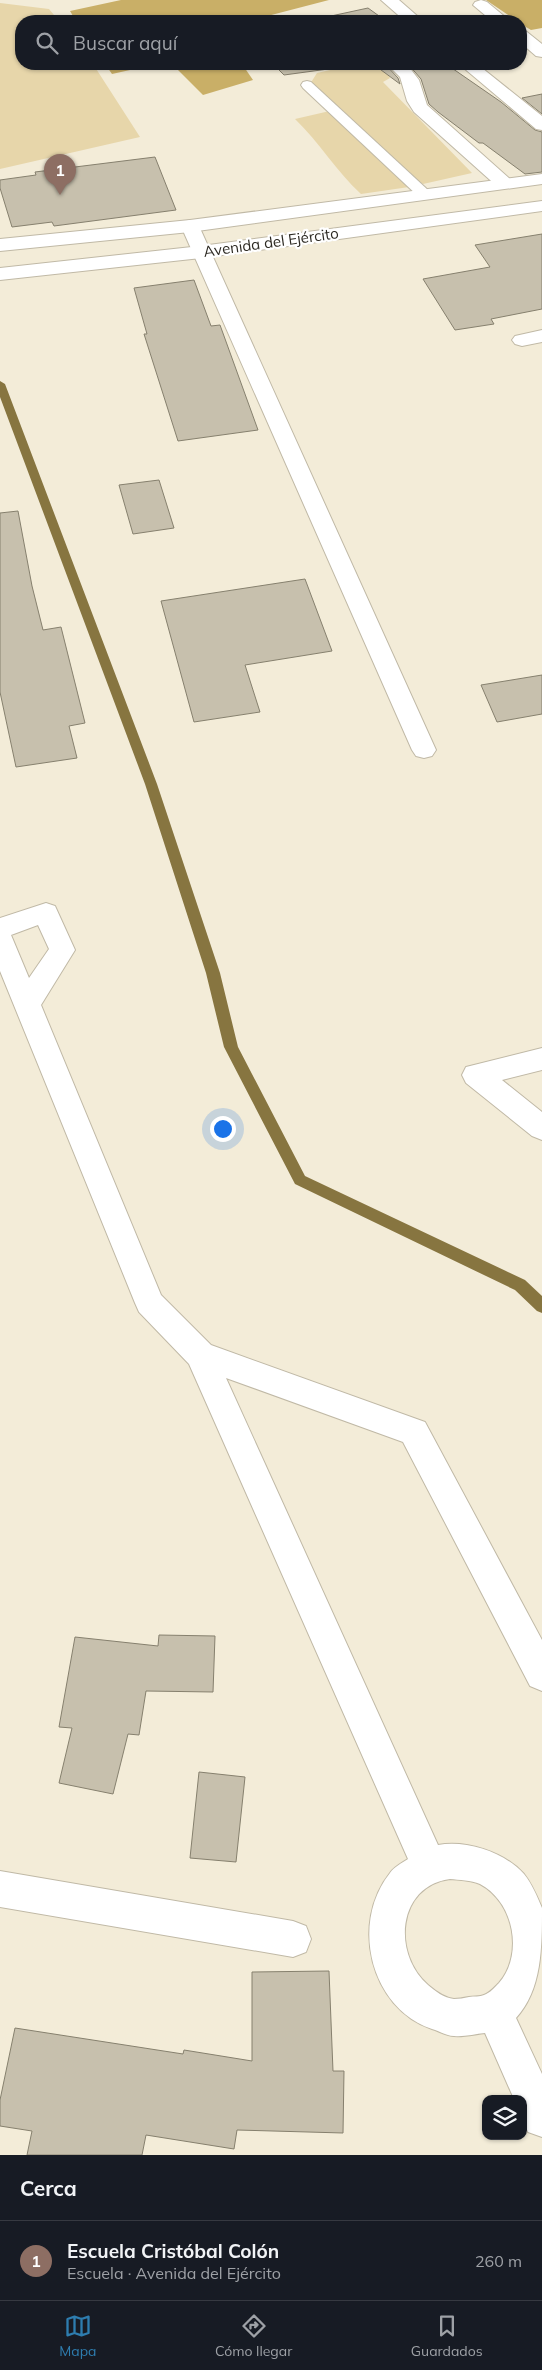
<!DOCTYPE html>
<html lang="es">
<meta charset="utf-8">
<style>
body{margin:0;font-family:Mulish,sans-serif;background:#20242c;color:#f1f3f6}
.controls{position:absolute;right:15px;bottom:15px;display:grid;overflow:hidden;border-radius:10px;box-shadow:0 1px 4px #0004}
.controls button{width:45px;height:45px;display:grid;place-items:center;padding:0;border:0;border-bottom:1px solid #363941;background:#171b24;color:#f1f3f6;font:25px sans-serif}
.you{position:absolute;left:222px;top:1128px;width:18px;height:18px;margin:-12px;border:4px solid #fff;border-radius:50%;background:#1a73e8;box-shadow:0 0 0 8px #1a73e833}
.badge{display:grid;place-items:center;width:32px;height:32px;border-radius:50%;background:#2e7daf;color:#fff;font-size:16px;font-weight:700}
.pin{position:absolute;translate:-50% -41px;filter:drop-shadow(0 1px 2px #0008)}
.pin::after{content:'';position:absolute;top:26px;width:18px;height:15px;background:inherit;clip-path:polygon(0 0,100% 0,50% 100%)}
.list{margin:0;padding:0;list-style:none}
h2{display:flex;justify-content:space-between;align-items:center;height:65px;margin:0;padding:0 20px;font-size:21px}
h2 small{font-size:16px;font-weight:400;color:#9ea1a6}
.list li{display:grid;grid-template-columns:32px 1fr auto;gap:15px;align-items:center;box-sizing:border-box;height:80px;padding:0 20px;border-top:1px solid #363941}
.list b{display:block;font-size:19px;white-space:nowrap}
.list p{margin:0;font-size:16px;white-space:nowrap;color:#9ea1a6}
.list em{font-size:16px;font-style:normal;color:#9ea1a6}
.icon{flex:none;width:28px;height:28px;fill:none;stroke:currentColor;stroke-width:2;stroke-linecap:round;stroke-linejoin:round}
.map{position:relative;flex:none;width:542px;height:2155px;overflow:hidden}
.search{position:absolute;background:#171b24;box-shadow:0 1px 4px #0004;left:15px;right:15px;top:15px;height:55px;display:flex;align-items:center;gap:12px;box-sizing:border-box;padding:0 18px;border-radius:20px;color:#9ea1a6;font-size:19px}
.sheet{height:145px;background:#171b24}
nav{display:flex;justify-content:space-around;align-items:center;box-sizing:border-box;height:70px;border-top:1px solid #363941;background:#171b24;font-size:14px;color:#9ea1a6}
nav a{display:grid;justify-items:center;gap:2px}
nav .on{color:#2e7daf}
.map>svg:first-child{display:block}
.green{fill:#e7d6aa}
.forest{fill:#c9af67}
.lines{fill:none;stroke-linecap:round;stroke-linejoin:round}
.stream{fill:#877540;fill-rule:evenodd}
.building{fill:#c7c0ad;stroke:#86806e}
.service-casing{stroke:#c0b9a6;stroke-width:2}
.minor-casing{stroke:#c0b9a6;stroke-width:2}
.secondary-casing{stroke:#c0b9a6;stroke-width:2}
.service{fill:#fff;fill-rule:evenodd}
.minor{fill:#fff;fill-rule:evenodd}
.secondary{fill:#fff;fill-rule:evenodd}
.labels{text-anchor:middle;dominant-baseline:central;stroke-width:4.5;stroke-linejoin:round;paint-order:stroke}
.far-street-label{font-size:15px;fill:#2c2922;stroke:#fff}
</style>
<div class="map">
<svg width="542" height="2155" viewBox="0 0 542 2155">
<rect width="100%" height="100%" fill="#f3ecd8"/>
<path class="green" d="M0 3 49 9 59 21H21V64H93L140 137 0 169Z
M346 64H383L390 78 383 82 472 173 423 184 417 181 409 187 361 194C337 172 319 142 295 119L334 110 310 84 317 73 348 66Z"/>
<path class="forest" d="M121 0H329L248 21H76L70 11Z
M486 0H542V28L531 30 521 24V21H517Z
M105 64H157L112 74Z
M172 64H242L253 80 203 95Z"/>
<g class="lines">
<path class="stream" d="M0 381 5 384 157 784 220 973 238 1047 305 1176 525 1280 542 1296V1313L537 1311 515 1290 295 1184 224 1047 206 973 145 784 0 397Z"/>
</g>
<path class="building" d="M368 8 386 21H308Z
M273 64H365L284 75Z
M373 64H385L398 78 400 84Z
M408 64H446L501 102 535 130 542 132V172L525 174 483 143H479L438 112 429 104 421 79Z
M542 94V114L522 98Z
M155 157 176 210 54 226 52 222 12 227 0 188V180L36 175 35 172Z
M542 234V309L491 319 494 324 455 330 423 279 490 267 475 245Z
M194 280 211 326 220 325 258 430 178 441 144 334H147L134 288Z
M159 480 174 528 133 534 119 485Z
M18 511 32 586 43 630 61 627 85 723 69 726 77 758 16 767 0 692V513Z
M305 579 332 651 245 665 260 712 194 722 161 601Z
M542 675V714L497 722 481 685Z
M159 1635 215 1636 213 1692 146 1691 139 1735 128 1734 113 1794 59 1783 72 1728 59 1727 75 1637 158 1646Z
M199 1772 245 1777 236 1862 190 1858Z
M329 1971 333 2071H344L343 2133 237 2130 234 2149 146 2135 142 2155H27L32 2131 0 2126V2100L15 2028 183 2054 184 2050 252 2061V1972Z"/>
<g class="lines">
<defs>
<path id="service" d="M307 81 311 82 429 191 431 194 429 197H419L303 88 301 85 303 82Z"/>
<path id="minor" d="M381 0H399L423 21H405Z
M481 0 487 2 510 21H492L473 5 475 2Z
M521 30 527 32 542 44V57L536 56 521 43Z
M387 64H405L409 67 419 80 427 105 511 180 514 184 511 188H499L414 112 407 101 400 77Z
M459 64H477L542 116V130L536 129Z
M190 220 196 222 199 226 436 750 432 756 424 758 416 756 412 750 181 226 184 222Z
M542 330V342L522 346 515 344 512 340 515 336Z
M46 903 55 906 75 950 41 1005 161 1295 211 1345 425 1422 542 1640V1691L530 1686 403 1442 226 1378 438 1845C467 1840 504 1852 524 1874 532 1884 537 1896 542 1908 542 1947 542 1990 516 2018L542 2074V2137L528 2132 523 2120V2099H514L485 2033C475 2034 464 2037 454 2036 447 2036 439 2031 432 2029 370 2008 350 1923 390 1873 394 1867 402 1863 408 1859L189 1364 139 1312 135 1303 0 971V918ZM38 925 49 949 29 978 11 935ZM450 1879C459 1880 471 1880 480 1884 514 1902 524 1954 499 1983 495 1987 490 1993 484 1995 480 1997 474 1996 469 1997 464 1998 459 1999 454 1999 444 1998 435 1991 428 1985 392 1954 397 1886 450 1879Z
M542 1048V1070L502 1080 542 1112V1140L532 1136 466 1083 462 1075 466 1067Z
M0 1871 293 1921 306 1926 311 1939 306 1952 293 1957 0 1907Z"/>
<path id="secondary" d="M542 174V184L190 232 0 251V239L190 220Z
M542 201V211L201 258 0 280V268L201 246Z"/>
</defs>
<use href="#service" class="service-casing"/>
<use href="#minor" class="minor-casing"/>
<use href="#secondary" class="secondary-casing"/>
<use href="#service" class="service"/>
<use href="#minor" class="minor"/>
<use href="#secondary" class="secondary"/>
</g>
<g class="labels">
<g class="far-street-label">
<text transform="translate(271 242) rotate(-8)">Avenida del Ejército</text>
</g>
</g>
</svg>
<div class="controls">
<button><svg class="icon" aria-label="layers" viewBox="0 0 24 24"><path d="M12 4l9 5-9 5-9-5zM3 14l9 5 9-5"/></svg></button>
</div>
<div class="you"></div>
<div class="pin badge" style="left:60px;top:195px;background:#8d6e63">1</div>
<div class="search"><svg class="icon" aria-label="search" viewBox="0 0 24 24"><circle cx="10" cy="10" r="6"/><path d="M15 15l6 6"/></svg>Buscar aquí</div>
</div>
<section class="sheet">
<h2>Cerca<small></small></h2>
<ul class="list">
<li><span class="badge" style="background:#8d6e63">1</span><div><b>Escuela Cristóbal Colón</b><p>Escuela · Avenida del Ejército</p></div><em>260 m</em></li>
</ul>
</section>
<nav>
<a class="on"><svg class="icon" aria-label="map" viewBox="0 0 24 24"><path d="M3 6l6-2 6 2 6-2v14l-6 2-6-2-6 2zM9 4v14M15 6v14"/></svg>Mapa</a>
<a><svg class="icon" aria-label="directions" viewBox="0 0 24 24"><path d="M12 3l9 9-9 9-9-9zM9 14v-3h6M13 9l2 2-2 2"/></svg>Cómo llegar</a>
<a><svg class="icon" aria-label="saved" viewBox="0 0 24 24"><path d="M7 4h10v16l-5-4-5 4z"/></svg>Guardados</a>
</nav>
